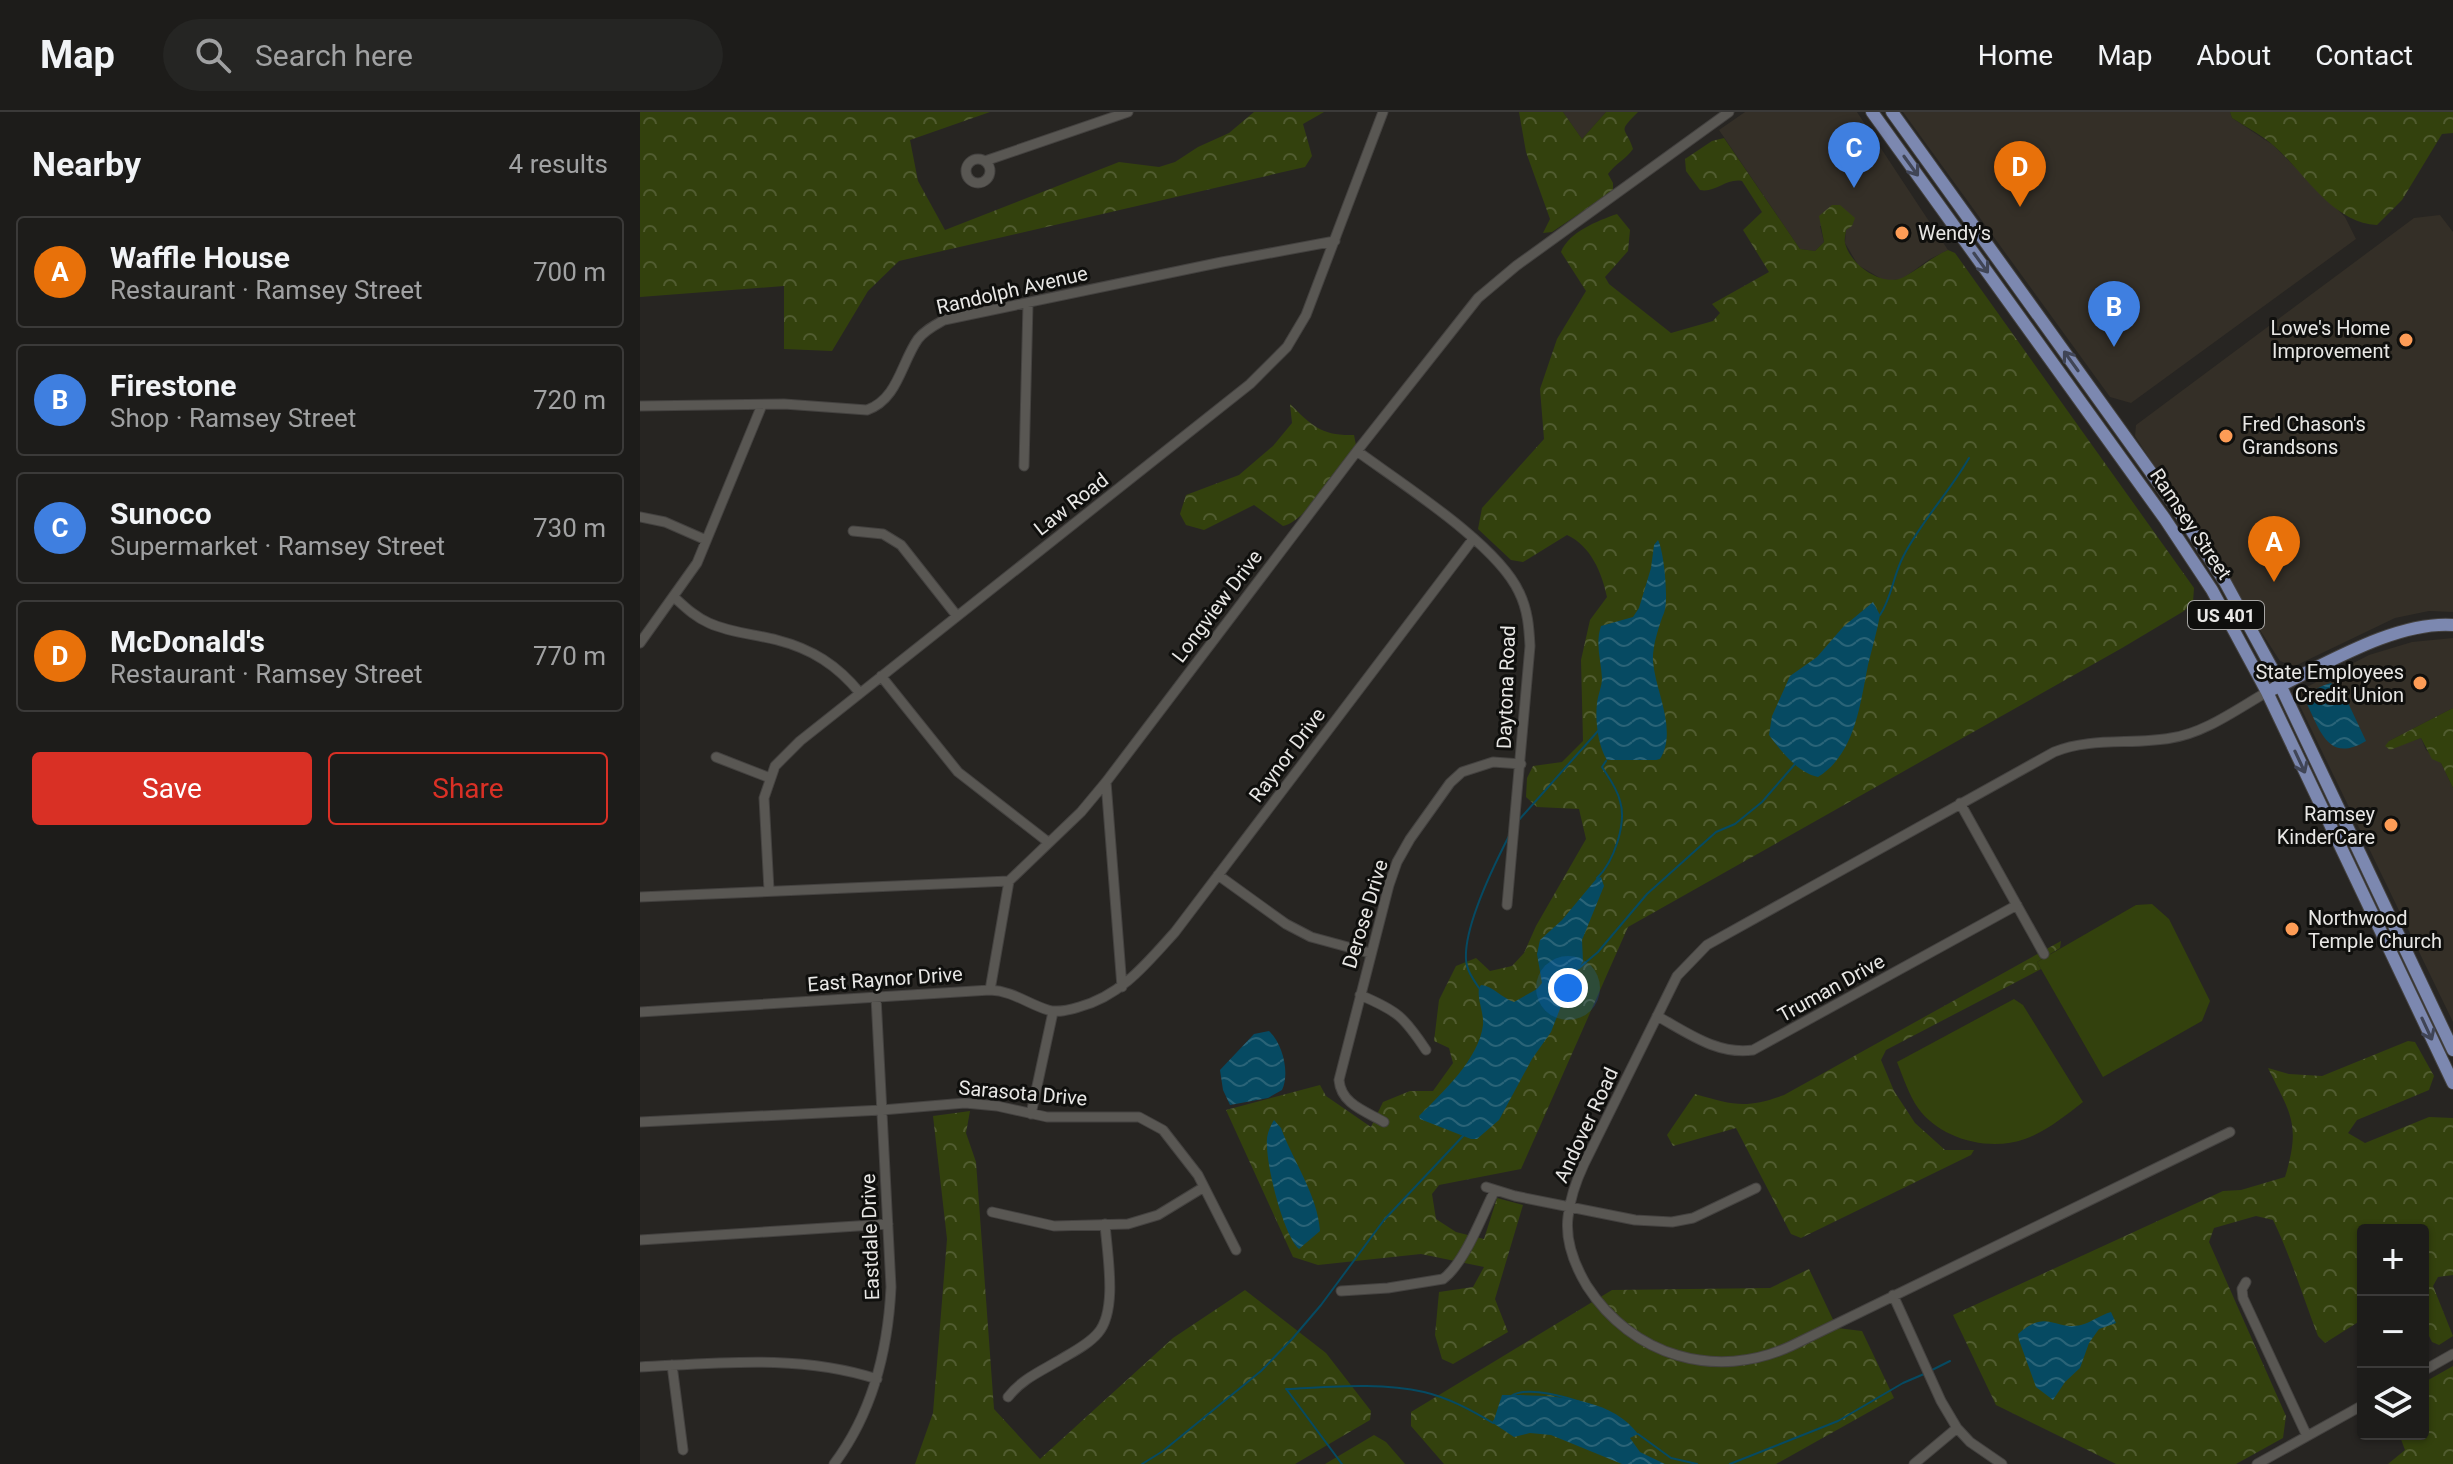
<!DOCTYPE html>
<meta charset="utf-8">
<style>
body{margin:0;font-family:Roboto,sans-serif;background:#252523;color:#f1f3f6}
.controls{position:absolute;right:24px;bottom:24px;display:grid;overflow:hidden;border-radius:8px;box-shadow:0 2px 6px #0004}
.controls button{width:72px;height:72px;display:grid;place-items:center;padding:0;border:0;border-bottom:2px solid #3b3a39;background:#1d1c1a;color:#f1f3f6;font:40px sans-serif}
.you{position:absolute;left:928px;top:876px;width:28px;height:28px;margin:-20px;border:6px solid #fff;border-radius:50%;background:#1a73e8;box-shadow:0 0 0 12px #1a73e833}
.badge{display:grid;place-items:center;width:52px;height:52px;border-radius:50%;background:#d93025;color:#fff;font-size:26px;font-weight:700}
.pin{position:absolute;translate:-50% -66px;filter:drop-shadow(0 2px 4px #0008)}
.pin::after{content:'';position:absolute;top:42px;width:28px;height:24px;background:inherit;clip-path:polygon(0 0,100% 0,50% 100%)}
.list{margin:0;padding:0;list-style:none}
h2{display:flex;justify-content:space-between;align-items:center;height:104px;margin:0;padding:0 32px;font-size:34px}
h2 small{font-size:26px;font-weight:400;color:#a0a1a2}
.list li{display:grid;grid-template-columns:52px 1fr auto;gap:24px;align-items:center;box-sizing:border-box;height:112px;margin:0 16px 16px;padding:0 16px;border:2px solid #3b3a39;border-radius:8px}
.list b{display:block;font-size:30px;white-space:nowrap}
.list p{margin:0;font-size:26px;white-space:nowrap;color:#a0a1a2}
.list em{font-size:26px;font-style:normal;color:#a0a1a2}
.actions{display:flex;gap:16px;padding:24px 32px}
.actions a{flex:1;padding:18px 0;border:2px solid #d93025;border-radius:8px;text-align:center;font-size:28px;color:#d93025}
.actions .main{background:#d93025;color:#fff}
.icon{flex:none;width:44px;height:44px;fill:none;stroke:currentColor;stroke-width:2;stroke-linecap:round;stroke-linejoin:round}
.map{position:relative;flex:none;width:1813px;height:1352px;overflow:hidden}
header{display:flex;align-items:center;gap:48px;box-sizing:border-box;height:112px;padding:0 40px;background:#1d1c1a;border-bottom:2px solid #3b3a39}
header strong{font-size:38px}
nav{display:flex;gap:44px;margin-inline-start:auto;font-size:28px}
.search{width:560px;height:72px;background:#252523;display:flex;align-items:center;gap:20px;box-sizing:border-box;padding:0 28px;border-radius:44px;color:#a0a1a2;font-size:30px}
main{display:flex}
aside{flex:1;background:#1d1c1a}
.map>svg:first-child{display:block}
.built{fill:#342f27}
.forest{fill:url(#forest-crowns)}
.pitch{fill:#33410d}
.water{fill:url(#water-waves)}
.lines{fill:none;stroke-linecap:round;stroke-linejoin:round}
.stream{stroke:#064a62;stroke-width:2}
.minor-casing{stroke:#444240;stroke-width:11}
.major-casing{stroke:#444240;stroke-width:14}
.minor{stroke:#595753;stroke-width:9}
.major{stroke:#7c88b0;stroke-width:12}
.oneway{stroke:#404556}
.poi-dot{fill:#fd9c56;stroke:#0f0f0d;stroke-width:3}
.labels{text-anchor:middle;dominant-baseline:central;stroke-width:6;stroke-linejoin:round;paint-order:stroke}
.shield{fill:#0f0f0d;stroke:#a7a6a4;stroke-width:2}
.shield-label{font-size:18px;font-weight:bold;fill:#e8e7e5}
.poi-label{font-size:20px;fill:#e8e7e5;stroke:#0f0f0d;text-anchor:start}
.street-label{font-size:20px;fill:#e8e7e5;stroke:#0f0f0d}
</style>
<header>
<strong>Map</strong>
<div class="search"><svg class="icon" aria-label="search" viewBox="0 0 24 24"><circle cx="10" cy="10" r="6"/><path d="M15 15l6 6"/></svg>Search here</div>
<nav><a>Home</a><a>Map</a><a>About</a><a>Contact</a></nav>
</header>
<main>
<aside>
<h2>Nearby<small>4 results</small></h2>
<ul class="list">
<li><span class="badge" style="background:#e8710a">A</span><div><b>Waffle House</b><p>Restaurant · Ramsey Street</p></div><em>700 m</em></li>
<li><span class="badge" style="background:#3f7fe0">B</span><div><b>Firestone</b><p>Shop · Ramsey Street</p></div><em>720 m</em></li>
<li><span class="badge" style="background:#3f7fe0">C</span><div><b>Sunoco</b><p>Supermarket · Ramsey Street</p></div><em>730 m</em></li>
<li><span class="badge" style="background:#e8710a">D</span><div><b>McDonald's</b><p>Restaurant · Ramsey Street</p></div><em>770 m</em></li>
</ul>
<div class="actions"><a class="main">Save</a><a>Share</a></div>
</aside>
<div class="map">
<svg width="1813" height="1352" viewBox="0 0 1813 1352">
<defs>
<pattern id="forest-crowns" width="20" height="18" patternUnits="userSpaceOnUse" patternTransform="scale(2)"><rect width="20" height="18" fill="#33410d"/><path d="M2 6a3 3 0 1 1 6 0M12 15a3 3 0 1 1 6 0" fill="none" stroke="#515c30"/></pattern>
<pattern id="water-waves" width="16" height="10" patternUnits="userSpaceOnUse" patternTransform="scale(2)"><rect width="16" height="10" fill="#064a62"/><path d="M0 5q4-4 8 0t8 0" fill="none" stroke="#2a6478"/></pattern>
</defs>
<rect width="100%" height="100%" fill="#272522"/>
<path class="built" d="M923 0H966L942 27Z
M1105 0H1217L1308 138 1290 147 1262 167 1245 169 1218 153 1205 131 1206 118 1180 114 1184 130 1175 139 1160 137 1079 18Z
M1263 0H1590L1592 6 1633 33 1705 105 1716 127 1491 291 1470 285Z
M1800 103 1813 120V500L1789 499 1755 506 1655 554 1640 549 1495 324 1496 313 1774 106Z
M1813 526V596L1749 629 1750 637 1781 626 1786 638 1801 651 1813 676V910L1659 592 1658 584 1661 578 1729 543 1772 530Z"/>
<path class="forest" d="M0 0H350L270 28 278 69 305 118 479 50 519 55 535 50 558 35 589 21 614 0H684L663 12 672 44 665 55 259 149 228 179 192 239 144 237V174L0 185Z
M879 0H923L942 27 966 0H998C976 22 986 14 993 37 986 47 975 52 968 62L973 71V79L912 120 903 121 910 107 886 40Z
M1590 0H1813V21L1802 22 1762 88 1737 113C1692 111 1665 61 1634 34 1622 23 1606 15 1592 6Z
M1084 26 1160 137 1175 139 1184 130 1179 104 1192 93H1200L1215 106 1212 114 1206 118C1206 122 1204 126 1205 131 1210 153 1243 176 1264 165 1279 157 1292 145 1308 138L1315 141 1554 476 1553 490 1544 499 1482 536 988 815 881 1057 799 1073 792 1082 796 1107 816 1120 844 1127 857 1086 883 1093 855 1187 868 1220 813 1252 802 1247 795 1223 799 1180 833 1175 844 1155 781 1142 678 1153 653 1145 586 998 680 973 686 984 731 1015 743 990 770 979H793L813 951 809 936 794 929 799 888 816 854 836 846 850 859 872 854 884 841 896 814 946 727 939 697 897 695 886 685 887 666 893 654 922 650 943 629 941 548 950 508 967 485C962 461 951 434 927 423L883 450 871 448 838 417 842 396 904 327 900 277 917 227 946 179 921 140C929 120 957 109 977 102L990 118 988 139 965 165 969 172 1031 221 1073 209 1080 201 1072 192 1129 160 1103 118 1122 100 1102 69C1086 66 1076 81 1060 78L1046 59 1045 47 1072 29Z
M650 292C672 314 682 324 714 323L716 333C701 353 666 410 643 414L614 393 564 418 546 413 540 402 546 383 599 363 633 334 652 311Z
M1813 596V676L1801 651 1792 647 1781 626 1750 638 1745 634 1749 629Z
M1421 829 1420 836 1397 850 1401 857 1246 938 1241 948 1254 979 1275 1011 1305 1038H1334L1331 1043 1161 1126 1151 1122 1096 1016 1033 1034 1027 1023 1055 982C1093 993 1106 997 1144 983Z
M1768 929 1775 930 1794 964 1789 978 1717 1008 1708 1021 1725 1031 1789 1005 1813 1006V1163L1798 1165 1793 1174 1813 1224 1799 1233 1792 1230 1783 1212V1118H1723V1207L1685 1231 1678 1224C1663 1185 1651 1145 1633 1108L1616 1104 1574 1116 1569 1130 1646 1304 1643 1326 1596 1352H1476L1356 1293 1313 1203 1583 1079 1601 1078 1645 1065C1661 1012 1651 1003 1628 956L1649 962 1682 964Z
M330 999 326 1021 336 1050 354 1297 400 1347 533 1226 605 1178 686 1241 731 1299 730 1308 655 1352H275L293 1301 307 1127 293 1004Z
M1169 1157 1197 1216 1222 1219 1254 1286 1136 1352H804L771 1314V1300L972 1178 1130 1176Z
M1813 1254V1352H1748L1765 1338 1759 1322H1783V1271Z
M734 1323 746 1330 765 1352H685Z"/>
<path class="pitch" d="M1512 792 1529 807 1570 889 1562 909 1463 965 1397 850 1496 793Z
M1374 887 1383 893 1443 990C1425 1004 1407 1019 1385 1027 1349 1040 1300 1027 1278 996 1269 983 1263 965 1257 950Z"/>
<path class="water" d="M1018 428C1024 439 1029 488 1024 501 1019 513 1012 536 1013 549 1015 579 1038 618 1020 647L1016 648H967C958 634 955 609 957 591 958 583 962 574 962 566 961 548 955 532 961 514L993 505 999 496 1011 456 1014 433Z
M1233 490 1240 503C1237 520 1232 536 1228 553 1220 593 1215 642 1178 665 1158 661 1141 639 1129 623L1132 604 1150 564 1177 545 1203 515Z
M1691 571 1702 578 1726 629C1688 652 1680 618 1666 590 1671 579 1679 574 1691 571Z
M961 765 964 774 942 828 943 849 930 871 911 920 892 947 859 1008 837 1027H831L780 1007 779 1004C802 981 839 947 843 913 844 900 837 888 839 876L841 873C853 874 862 886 874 890L897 877 902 871 897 842 900 828 922 808 957 766Z
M629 919C643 932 650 961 642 978L628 986 590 993 583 978 580 958 614 922Z
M634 1008 641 1016C653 1049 678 1084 680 1119L659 1137C643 1122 627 1056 627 1033 626 1024 629 1016 634 1008Z
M1471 1200 1476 1211 1459 1217 1449 1231 1440 1256 1425 1270 1413 1288 1396 1275 1379 1228 1378 1222C1407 1196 1414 1219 1441 1213 1452 1210 1460 1203 1471 1200Z
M862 1283C906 1283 970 1283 998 1322L990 1326 1000 1340 1025 1352H982L911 1323 890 1321 874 1325 853 1311Z"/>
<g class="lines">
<path class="stream" d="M1240 503C1252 485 1253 464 1263 445 1281 409 1309 381 1329 346
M877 710 958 619
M957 766C974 750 987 711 980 689 977 676 969 666 962 655L966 649
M938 854 939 856 958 840 1007 782 1076 720 1095 712 1122 690 1155 652
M839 876C833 867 826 857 826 847 824 814 854 753 870 722
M1290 1259 1310 1249
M646 1277C691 1275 740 1270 784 1280 809 1286 831 1298 853 1311L854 1309
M647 1278 702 1352
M871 1284C888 1273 930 1286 949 1293
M998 1322 1031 1346 1057 1352
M502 1352 523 1339 621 1259 652 1227 681 1193 744 1108 824 1023
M1090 1352 1198 1309 1263 1271 1284 1262"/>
<defs>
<path id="minor" d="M326 59a12 12 0 1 1 24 0a12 12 0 1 1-24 0Z
M345 49 488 0
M0 294 144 292 227 298C258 287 261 251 278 227 285 218 295 213 304 208L582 150 695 129
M717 339C762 372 857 432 879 480 888 498 889 516 890 534L867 793
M384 354 388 191
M0 405 25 410 66 428
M213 419 243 422 261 433 317 504
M34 485C45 495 55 505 69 511 91 521 114 522 137 528 172 537 197 553 220 581
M0 531 57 451 122 293
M241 564 318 660 408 730
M76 645 130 666
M466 670 482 875
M1320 691 1404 842
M578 763 646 812 671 825 730 841
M129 778 124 686 135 654 160 629 610 272 647 235 666 203 743 0
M0 785 369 769 441 700 466 670 717 339 838 186 876 154 1089 0
M350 878 369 769
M720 883C758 899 764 905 786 938
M0 900 350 878C373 879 388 892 408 898 418 901 429 898 439 895 481 884 507 851 535 820L833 427
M1017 904C1048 921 1077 943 1113 938L1377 793
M391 1002 413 900
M0 1010 242 998 325 991 357 994 407 1005H499L523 1018 558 1063 596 1138
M744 1010C725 999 701 992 699 968L749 773 757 750 770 727 810 671 822 660 853 650 881 652
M1590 1020 1151 1234C1076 1269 992 1244 947 1174 935 1154 925 1129 928 1105 930 1086 936 1069 944 1052L1037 864 1067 833 1414 640C1451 625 1492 633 1531 626 1565 621 1597 597 1627 580
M846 1075 875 1084 995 1108 1032 1110 1053 1106 1116 1076
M352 1100 414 1114 488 1112 518 1103 564 1075
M0 1128 248 1112
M1606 1170 1602 1177 1603 1186 1667 1324
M701 1179 748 1176 803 1167C825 1151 842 1103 855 1078
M1253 1183 1301 1289 1317 1316 1330 1330 1362 1352
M32 1253 43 1338
M0 1255C79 1251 160 1242 237 1267
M1783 1259 1813 1242
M368 1285C381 1268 399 1260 418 1249 431 1241 448 1233 458 1221 478 1198 467 1141 465 1112
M194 1352C233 1300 248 1239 251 1175L236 885
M1274 1352 1317 1316
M1617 1352 1723 1293"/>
<path id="major" d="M1232 0 1525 407 1572 478 1627 580 1813 971
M1252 0 1538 398 1585 470 1633 558 1813 938
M1633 577C1685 553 1755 509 1813 513"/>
</defs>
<use href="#minor" class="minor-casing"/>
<use href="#major" class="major-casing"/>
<use href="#minor" class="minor"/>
<use href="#major" class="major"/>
</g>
<defs><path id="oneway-shaft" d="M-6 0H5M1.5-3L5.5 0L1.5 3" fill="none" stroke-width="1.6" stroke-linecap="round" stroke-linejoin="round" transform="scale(2)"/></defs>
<g class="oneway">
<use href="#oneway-shaft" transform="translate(1271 54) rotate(54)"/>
<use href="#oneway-shaft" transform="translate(1341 151) rotate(54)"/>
<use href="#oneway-shaft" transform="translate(1431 249) rotate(-126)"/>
<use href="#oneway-shaft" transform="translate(1660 650) rotate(65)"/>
<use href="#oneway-shaft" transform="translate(1787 917) rotate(65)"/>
</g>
<g class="poi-dot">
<circle cx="1262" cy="121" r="8"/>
<circle cx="1766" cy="228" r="8"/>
<circle cx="1586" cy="324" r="8"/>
<circle cx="1780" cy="571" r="8"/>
<circle cx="1751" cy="713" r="8"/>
<circle cx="1652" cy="817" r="8"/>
</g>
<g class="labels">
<rect class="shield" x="1548" y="489" width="76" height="28" rx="6"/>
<g class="shield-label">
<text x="1586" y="503">US 401</text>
</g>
<g class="poi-label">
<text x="1278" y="121">Wendy's</text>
<text x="1750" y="216" text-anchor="end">Lowe's Home<tspan x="1750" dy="23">Improvement</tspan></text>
<text x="1602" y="312">Fred Chason's<tspan x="1602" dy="23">Grandsons</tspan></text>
<text x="1764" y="560" text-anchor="end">State Employees<tspan x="1764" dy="23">Credit Union</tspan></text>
<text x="1735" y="702" text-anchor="end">Ramsey<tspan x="1735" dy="23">KinderCare</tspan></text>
<text x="1668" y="806">Northwood<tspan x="1668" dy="23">Temple Church</tspan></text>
</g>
<g class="street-label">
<text transform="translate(372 178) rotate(-13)">Randolph Avenue</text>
<text transform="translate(431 392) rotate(-38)">Law Road</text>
<text transform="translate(1551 412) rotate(56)">Ramsey Street</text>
<text transform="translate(577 494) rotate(-53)">Longview Drive</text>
<text transform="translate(866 575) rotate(-88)">Daytona Road</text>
<text transform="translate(647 643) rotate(-53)">Raynor Drive</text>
<text transform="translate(725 802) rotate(-73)">Derose Drive</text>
<text transform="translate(245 867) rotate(-4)">East Raynor Drive</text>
<text transform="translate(1191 876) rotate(-29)">Truman Drive</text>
<text transform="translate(383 981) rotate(5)">Sarasota Drive</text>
<text transform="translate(946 1013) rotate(-65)">Andover Road</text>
<text transform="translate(230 1125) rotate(-92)">Eastdale Drive</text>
</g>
</g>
</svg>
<div class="controls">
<button>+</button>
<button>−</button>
<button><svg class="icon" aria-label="layers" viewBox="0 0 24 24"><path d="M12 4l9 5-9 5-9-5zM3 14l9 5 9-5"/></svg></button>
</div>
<div class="you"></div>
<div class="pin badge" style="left:1634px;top:470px;background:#e8710a">A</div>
<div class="pin badge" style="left:1474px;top:235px;background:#3f7fe0">B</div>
<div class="pin badge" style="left:1214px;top:76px;background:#3f7fe0">C</div>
<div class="pin badge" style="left:1380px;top:95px;background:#e8710a">D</div>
</div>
</main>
